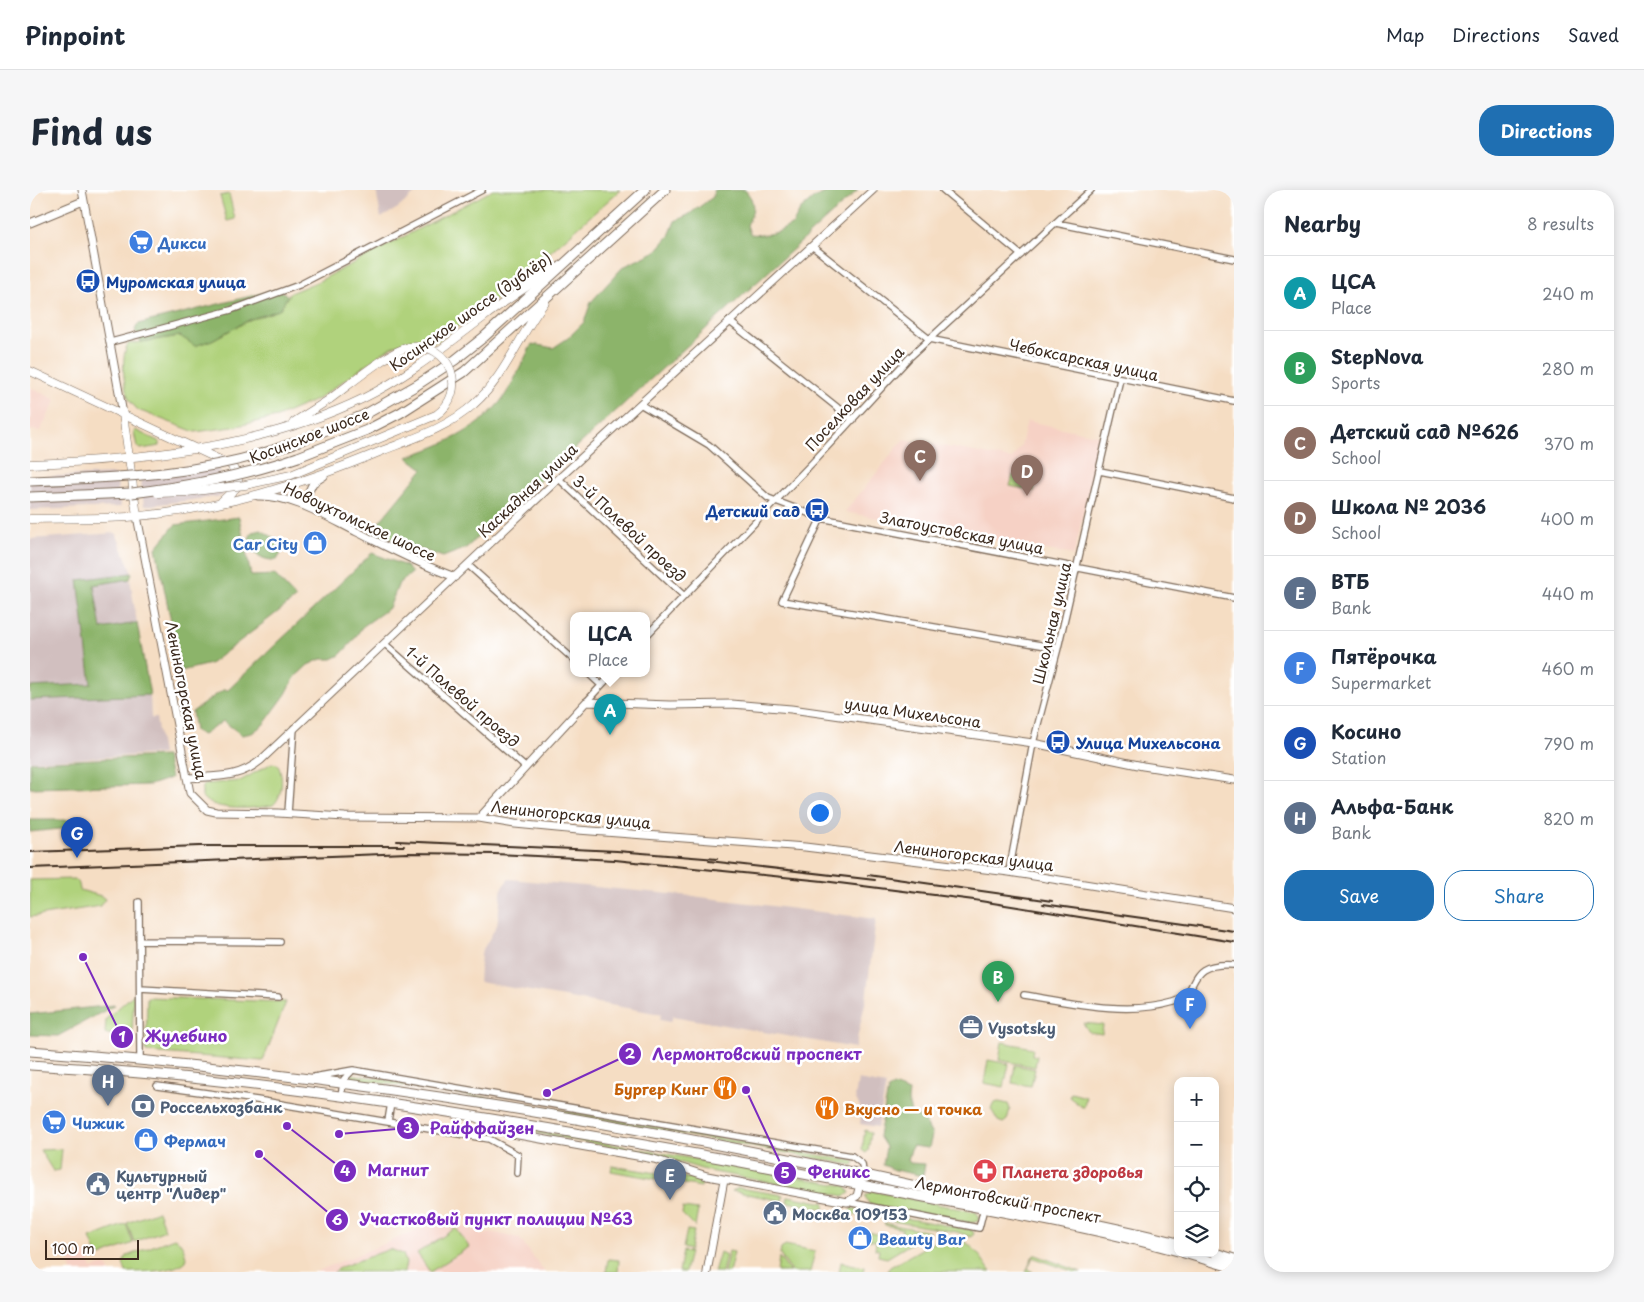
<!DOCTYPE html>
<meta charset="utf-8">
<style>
body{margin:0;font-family:"Playpen Sans",sans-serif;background:#f6f6f7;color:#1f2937}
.controls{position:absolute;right:15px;bottom:15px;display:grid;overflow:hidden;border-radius:10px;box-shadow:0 2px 12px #0003}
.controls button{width:45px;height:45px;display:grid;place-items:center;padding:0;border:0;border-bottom:1px solid #e0e1e3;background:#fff;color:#1f2937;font:25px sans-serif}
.scale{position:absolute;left:15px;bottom:12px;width:94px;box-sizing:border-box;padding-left:5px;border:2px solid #3b2a1e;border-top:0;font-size:14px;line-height:18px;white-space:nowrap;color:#3b2a1e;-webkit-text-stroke:4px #fff;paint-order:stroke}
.you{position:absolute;left:789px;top:622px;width:18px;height:18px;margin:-12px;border:4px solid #fff;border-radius:50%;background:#1a73e8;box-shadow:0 0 0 8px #1a73e833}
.badge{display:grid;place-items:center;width:32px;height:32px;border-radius:50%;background:#1f6fb2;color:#fff;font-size:16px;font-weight:700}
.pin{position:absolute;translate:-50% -41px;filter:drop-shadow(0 1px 2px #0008)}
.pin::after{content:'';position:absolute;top:26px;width:18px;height:15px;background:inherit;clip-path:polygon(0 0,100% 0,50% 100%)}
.popup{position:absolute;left:540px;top:422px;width:80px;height:65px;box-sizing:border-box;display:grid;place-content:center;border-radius:10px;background:#fff;filter:drop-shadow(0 1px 4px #0005);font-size:16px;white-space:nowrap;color:#747a83}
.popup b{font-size:19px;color:#1f2937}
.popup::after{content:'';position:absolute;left:50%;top:100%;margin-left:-10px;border:10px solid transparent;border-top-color:#fff}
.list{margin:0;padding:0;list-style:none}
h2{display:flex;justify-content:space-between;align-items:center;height:65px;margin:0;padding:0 20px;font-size:21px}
h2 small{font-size:16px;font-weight:400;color:#747a83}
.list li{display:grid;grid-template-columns:32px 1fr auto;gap:15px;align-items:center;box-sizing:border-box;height:75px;padding:0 20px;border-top:1px solid #e0e1e3}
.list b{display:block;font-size:19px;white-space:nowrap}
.list p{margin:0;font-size:16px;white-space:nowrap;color:#747a83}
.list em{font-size:16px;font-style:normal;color:#747a83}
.actions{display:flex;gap:10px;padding:15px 20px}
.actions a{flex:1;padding:11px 0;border:1px solid #1f6fb2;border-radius:20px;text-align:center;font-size:18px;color:#1f6fb2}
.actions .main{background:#1f6fb2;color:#fff}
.icon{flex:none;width:28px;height:28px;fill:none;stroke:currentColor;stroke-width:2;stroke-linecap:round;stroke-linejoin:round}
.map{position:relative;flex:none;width:1204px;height:1082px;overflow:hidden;border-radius:20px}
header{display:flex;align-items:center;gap:30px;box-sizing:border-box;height:70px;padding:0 25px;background:#fff;border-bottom:1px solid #e0e1e3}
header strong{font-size:24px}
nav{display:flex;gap:28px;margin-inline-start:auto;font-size:18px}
.intro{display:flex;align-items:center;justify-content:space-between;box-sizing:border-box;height:120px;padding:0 30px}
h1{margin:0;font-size:35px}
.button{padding:12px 22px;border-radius:20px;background:#1f6fb2;color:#fff;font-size:18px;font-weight:700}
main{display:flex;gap:30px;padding:0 30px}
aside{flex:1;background:#fff;border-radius:20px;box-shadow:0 2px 12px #0003}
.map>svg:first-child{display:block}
.built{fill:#f6d1c5}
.industrial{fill:#d1bfbf}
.green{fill:#b0d27b;stroke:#767e4c}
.forest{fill:#8cb46b;stroke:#646f44}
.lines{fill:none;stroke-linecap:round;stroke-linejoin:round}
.minor-casing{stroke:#7c6958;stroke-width:8}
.tertiary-casing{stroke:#7c6958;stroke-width:9}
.secondary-casing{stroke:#7c6958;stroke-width:9}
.primary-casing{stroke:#7c6958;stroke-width:11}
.trunk-casing{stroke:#7c6958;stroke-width:11}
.minor{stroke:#fff;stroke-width:5.5}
.tertiary{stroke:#fff;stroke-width:7}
.secondary{stroke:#fff;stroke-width:8}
.primary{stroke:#fff;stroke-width:9}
.trunk{stroke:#fff;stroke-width:9}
.rail{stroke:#3b2a1e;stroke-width:2}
.secondary-bridge-casing{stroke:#7c6958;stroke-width:9;stroke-linecap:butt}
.trunk-bridge-casing{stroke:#7c6958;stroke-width:11;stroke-linecap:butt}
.secondary-bridge{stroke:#fff;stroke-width:8}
.trunk-bridge{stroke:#fff;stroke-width:9}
.labels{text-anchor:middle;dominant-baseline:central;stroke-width:5;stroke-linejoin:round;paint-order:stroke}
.shop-label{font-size:15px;font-weight:bold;fill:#366cbe;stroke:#fff;text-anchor:start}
.transit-label{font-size:15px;font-weight:bold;fill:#164399;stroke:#fff;text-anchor:start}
.street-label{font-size:15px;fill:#3b2a1e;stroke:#fff}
.service-label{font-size:15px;font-weight:bold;fill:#4e5e75;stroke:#fff;text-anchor:start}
.food-label{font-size:15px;font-weight:bold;fill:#c56008;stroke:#fff;text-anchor:end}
.health-label{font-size:15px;font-weight:bold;fill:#be3a42;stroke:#fff;text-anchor:start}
.leader{fill:none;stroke:#7b2cbf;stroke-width:2}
.callout-dot{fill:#7b2cbf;stroke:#fff;stroke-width:2}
.mark-label{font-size:15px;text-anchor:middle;font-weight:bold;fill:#fff}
.callout-label{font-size:16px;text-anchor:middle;font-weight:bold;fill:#7b2cbf;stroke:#fff;stroke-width:5;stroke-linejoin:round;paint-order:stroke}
</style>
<header>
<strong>Pinpoint</strong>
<nav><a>Map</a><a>Directions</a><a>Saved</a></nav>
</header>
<div class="intro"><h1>Find us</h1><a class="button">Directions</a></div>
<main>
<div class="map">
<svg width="1204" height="1082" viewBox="0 0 1204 1082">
<rect width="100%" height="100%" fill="#fff"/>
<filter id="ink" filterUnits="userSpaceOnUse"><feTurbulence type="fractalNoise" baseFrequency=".02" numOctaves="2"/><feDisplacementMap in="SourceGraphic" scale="10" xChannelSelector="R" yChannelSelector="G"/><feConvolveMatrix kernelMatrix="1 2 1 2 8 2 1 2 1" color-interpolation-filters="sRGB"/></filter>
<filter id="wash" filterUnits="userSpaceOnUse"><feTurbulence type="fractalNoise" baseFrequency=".0096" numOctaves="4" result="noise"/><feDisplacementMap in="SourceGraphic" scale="20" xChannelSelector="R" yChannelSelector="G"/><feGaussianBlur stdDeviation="1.12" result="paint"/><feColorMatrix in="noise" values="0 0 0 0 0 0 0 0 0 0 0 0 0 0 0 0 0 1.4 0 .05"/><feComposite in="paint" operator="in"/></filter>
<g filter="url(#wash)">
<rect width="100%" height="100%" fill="#f5ddc3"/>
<path class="built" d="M0 197 26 210 10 241 0 240Z
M997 231 1071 246 1044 365 815 322 874 249 982 269 991 256Z
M410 1031 443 1039 447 1037 453 1046 460 1042 489 1048 515 1082H285Z
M56 1062 62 1079 76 1074 80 1082H41L40 1068Z"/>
<path class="industrial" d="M346 0H389L368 18 351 28Z
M188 272 193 306 114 316 110 284Z
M86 284 91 317 0 320V287Z
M86 343 102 383 48 391 61 495 0 497V349Z
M100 389 107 433 71 439 64 394Z
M120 505 121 528H126L132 564 0 571V510Z
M479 689 662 706 846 729 836 809 825 858 643 826 641 832 630 830 631 824 449 792 451 763 467 735 472 697Z
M828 890 856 895 848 937 830 934 832 921 825 907Z"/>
<path class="green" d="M463 0H590L476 101 408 151C391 156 379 149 361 157L288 209 247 227 203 237 165 242 108 220C104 216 100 212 98 207 93 194 91 164 98 154L150 146 182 150 221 129 249 120 260 103 289 91Z
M199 4 205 29 197 31 190 6Z
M105 240 130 252V256L111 259 107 257 104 242Z
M983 285 1006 290 1004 301 980 296Z
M242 573 247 574C254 584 253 607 243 615 226 619 184 622 172 607V599L175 594 210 591Z
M44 689 49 694 50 700 71 706 75 709 71 716 0 727V690Z
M104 804 102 845 75 844 76 829Z
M117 807 256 812 233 871 116 862Z
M1053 833 1073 835 1072 844 1059 842Z
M972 852 1003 858 1002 865 1007 866 1005 877 969 870Z
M958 870 979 874 974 897 954 893Z
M985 875 1005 879 1001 896 982 893Z
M322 884 823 971 825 973 823 975 422 903 322 889 320 886Z
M1041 903 1056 907 1054 917H1052L1039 907Z
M969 912 978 914 980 919 977 930 973 933 968 931 961 919 964 913Z
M475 935 816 996 820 1003 814 1006 678 981 629 966 474 937Z
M835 940 841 943 838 961 836 963 832 960Z
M32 959 30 980 23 981 10 960Z
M582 976 627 983 626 989 581 981Z
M629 984 673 990 671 997 628 989Z
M709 998 753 1005 752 1011 702 1001Z
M842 1001 946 1022 949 1026 948 1031 941 1033 839 1014 835 1006Z
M758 1006 795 1013 794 1019 757 1012Z
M653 1018 668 1020 665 1037 652 1024Z
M821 1018 847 1023 849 1029 820 1024Z
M128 1021 135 1040 104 1052 97 1033Z
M859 1025 942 1040 944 1044 941 1047 927 1042 855 1030Z
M854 1033 900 1042 857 1068 848 1066 849 1060 845 1059 846 1051 839 1050V1046L832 1045 833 1041 870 1049 872 1039 855 1035Z
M96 1034 103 1053 68 1067 60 1048Z
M426 1038 439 1057 400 1082 387 1063Z
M657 1040 664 1041 660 1060 653 1058Z
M917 1047C942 1049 948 1064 961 1082H857L860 1077 909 1049Z
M144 1048C152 1051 156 1062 156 1071 144 1082 114 1082 96 1082L93 1073 97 1066Z
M755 1055 785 1061 780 1082H762L750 1065 751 1059Z
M360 1059 373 1064 376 1073 374 1082H304L311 1077Z
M653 1061 660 1062 655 1082H649Z
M699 1061 704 1062 699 1082H694Z
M690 1062 696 1065 692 1082H684Z
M1004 1065H1006L1051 1082H1044L1002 1067 998 1078 1003 1082H996Z
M749 1067 760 1082H747Z
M578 1069 589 1070 588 1082H576Z
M811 1072 834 1077 833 1082H809Z"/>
<path class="forest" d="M684 0H715C726 12 724 21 717 35L720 44 734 45 748 42 763 34 770 20 784 8 801 0H828L436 358 413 367 341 342 393 279 377 267C412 255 445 242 470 212 483 196 492 172 502 154L523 158 538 148 554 132 561 112 593 77 626 61 639 46 645 31 658 25 683 7Z
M249 99 258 106 249 120 221 129 182 150 165 156 150 146 111 152 105 140 108 134Z
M209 327 221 386 245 385 266 408 180 474 151 481 126 358 145 335Z
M231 340 246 349 253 360 247 370C233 371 225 365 217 353L222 342Z
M342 363 376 376 382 383 369 393 359 418 332 437 323 451 310 465 302 469H291L278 475 265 487 256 504 234 534 222 543 212 545 193 531 173 545 165 541 162 522 193 500H198Z
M102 383 100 389 64 395 71 439 107 433 120 505 0 510V497L61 494 48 390Z
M136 566 141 588 120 595 0 598V572Z
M0 630H52L54 632 50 637 0 642Z
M85 815 28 846 0 845V824Z
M863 896 879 902 878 911 882 927 892 926 902 945 899 958 882 956 878 970 880 973 895 974 893 986 865 980 853 975 856 957 849 946 858 900Z"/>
</g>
<g filter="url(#ink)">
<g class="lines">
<defs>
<path id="minor" d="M913 0 991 65
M1026 33 1204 69
M782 56 899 149 1204 211
M699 131 823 230
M81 152 201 120 269 95 452 0
M610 214 679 255 738 308 791 328 1204 408
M1070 281 1204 308
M529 289 653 405
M791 328 752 411 1028 458
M438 375 544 470
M616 446 784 271 880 167 1061 0
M355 454 495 577
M559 484 571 495
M556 512 582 484
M258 623 264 538
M979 682 1003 553 1028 458 1090 189
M109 712 110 868
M109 751 250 752
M110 799 248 807
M994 805C1042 813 1096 826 1144 812 1173 803 1151 772 1204 775
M284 887 323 880 822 966 832 974 833 982
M127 896 227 910 459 949 488 965 487 983
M311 905 314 889 321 882
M358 931 361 913
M817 1012 949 1038 954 1018"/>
<path id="tertiary" d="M52 0 93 224
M0 33 53 11
M294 286 283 293 278 303 280 310 294 324
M228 306C262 305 297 327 327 342 359 358 391 375 425 387
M107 326 160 603 177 620 186 622 248 623 315 627 449 628 485 634 548 640 775 657 979 682 1204 718
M157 588C187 586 208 589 231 570L524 293 843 0
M449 628 556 512 640 515 702 514 761 519 1003 553 1113 576 1204 590
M446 928 477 943 624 969 677 986 817 1012 827 1006 833 982
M677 1082 694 990"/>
<path id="secondary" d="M0 181 201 275 208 286V296L192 311
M93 224 107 326
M264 232 300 209
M0 274C109 270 233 257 332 209 377 187 414 157 454 127 477 109 502 94 525 77
M0 329C33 328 66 329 98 327 190 320 270 295 354 260 385 248 419 237 444 214 476 186 489 145 515 112"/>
<path id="primary" d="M0 861C321 884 640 939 953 1011 1018 1025 1083 1036 1148 1053
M0 875C234 888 464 928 695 969 774 984 852 999 931 1014 1004 1028 1076 1041 1148 1061
M1154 1063 1204 1078
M1185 1063 1204 1069"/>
<path id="trunk" d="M264 253 334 225 387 195 425 170 454 147 615 0
M268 267 337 240 370 223 434 182 635 0
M0 307 102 303"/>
</defs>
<use href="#minor" class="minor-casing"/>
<use href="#tertiary" class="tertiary-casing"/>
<use href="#secondary" class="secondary-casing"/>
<use href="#primary" class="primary-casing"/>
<use href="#trunk" class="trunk-casing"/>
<use href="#minor" class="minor"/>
<use href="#tertiary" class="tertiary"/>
<use href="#secondary" class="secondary"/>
<use href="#primary" class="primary"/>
<use href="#trunk" class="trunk"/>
<path class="rail" d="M367 651 587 661 687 669
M0 662 170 656H374
M679 671 845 690
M0 678 378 663 465 664 585 670 793 691 944 710 1204 752
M838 685 1022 711
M1013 714 1204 741"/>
<defs>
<path id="secondary-bridge" d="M128 303 157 302 215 295 261 285 406 225C439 203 421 151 380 157 360 160 318 196 300 209"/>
<path id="trunk-bridge" d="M0 291C90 288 179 285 264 253
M102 303C159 296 214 286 268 267"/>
</defs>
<use href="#secondary-bridge" class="secondary-bridge-casing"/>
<use href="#trunk-bridge" class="trunk-bridge-casing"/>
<use href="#secondary-bridge" class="secondary-bridge"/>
<use href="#trunk-bridge" class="trunk-bridge"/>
</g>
</g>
<defs>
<symbol id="supermarket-disc" viewBox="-11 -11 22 22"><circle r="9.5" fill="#3f7fe0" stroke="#fff"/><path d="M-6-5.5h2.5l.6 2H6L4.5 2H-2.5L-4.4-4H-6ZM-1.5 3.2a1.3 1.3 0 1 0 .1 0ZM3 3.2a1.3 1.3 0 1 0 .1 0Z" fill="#fff"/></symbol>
<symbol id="bus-disc" viewBox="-11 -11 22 22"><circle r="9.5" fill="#1a4fb4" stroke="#fff"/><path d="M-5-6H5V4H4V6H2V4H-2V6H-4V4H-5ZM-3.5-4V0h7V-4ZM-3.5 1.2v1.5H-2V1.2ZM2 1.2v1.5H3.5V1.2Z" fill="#fff"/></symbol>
<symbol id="shop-disc" viewBox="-11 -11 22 22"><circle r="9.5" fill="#3f7fe0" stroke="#fff"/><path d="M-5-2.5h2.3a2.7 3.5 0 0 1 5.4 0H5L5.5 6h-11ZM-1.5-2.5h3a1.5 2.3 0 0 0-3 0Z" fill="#fff"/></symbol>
<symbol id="office-disc" viewBox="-11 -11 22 22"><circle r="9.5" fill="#5c6f8a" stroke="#fff"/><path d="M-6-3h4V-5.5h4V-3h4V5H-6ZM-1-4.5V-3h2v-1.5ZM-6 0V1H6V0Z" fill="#fff"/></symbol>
<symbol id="restaurant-disc" viewBox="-11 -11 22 22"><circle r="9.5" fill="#e8710a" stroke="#fff"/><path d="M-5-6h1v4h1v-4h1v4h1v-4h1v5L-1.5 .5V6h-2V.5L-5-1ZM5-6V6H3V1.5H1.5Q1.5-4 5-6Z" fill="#fff"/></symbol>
<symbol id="bank-disc" viewBox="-11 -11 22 22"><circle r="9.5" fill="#5c6f8a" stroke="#fff"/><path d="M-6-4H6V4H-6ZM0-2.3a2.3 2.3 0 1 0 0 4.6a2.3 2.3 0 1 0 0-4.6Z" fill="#fff"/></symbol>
<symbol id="pharmacy-disc" viewBox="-11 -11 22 22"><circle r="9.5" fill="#e0444e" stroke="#fff"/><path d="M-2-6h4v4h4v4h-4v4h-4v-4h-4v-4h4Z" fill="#fff"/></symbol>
<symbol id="civic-disc" viewBox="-11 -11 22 22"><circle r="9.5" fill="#5c6f8a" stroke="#fff"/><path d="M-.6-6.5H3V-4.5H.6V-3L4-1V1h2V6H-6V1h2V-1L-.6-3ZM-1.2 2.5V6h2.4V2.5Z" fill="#fff"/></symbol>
</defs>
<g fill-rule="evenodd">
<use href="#supermarket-disc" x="97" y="38" width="28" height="28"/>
<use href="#bus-disc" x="44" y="77" width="28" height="28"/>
<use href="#bus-disc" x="773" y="306" width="28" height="28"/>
<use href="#shop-disc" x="271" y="339" width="28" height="28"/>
<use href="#bus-disc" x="1014" y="538" width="28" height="28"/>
<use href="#office-disc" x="927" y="823" width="28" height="28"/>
<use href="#restaurant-disc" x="681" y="884" width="28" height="28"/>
<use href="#bank-disc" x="99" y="902" width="28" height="28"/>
<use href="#restaurant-disc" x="783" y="904" width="28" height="28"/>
<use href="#supermarket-disc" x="10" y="918" width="28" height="28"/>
<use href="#shop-disc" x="102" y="936" width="28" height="28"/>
<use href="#pharmacy-disc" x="941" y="967" width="28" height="28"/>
<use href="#civic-disc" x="54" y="980" width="28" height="28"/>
<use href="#civic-disc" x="731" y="1009" width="28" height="28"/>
<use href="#shop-disc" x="816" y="1034" width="28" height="28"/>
</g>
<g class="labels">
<g class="shop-label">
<text x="128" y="52">Дикси</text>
<text x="268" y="353" text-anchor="end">Car City</text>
<text x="42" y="932">Чижик</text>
<text x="134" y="950">Фермач</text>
<text x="848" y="1048">Beauty Bar</text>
</g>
<g class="transit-label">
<text x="76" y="91">Муромская улица</text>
<text x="770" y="320" text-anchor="end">Детский сад</text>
<text x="1046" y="552">Улица Михельсона</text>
</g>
<g class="street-label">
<text transform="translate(440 121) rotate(-35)">Косинское шоссе (дублёр)</text>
<text transform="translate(1054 169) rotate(12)">Чебоксарская улица</text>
<text transform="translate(824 208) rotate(-47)">Поселковая улица</text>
<text transform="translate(279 245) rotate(-21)">Косинское шоссе</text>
<text transform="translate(497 300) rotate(-43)">Каскадная улица</text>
<text transform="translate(330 331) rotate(25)">Новоухтомское шоссе</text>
<text transform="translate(600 338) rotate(43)">3-й Полевой проезд</text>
<text transform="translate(932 342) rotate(11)">Златоустовская улица</text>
<text transform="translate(1021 433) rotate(-77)">Школьная улица</text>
<text transform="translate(433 506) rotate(41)">1-й Полевой проезд</text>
<text transform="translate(157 510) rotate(79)">Лениногорская улица</text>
<text transform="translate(883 522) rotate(8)">улица Михельсона</text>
<text transform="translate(541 624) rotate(6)">Лениногорская улица</text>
<text transform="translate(944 665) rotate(7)">Лениногорская улица</text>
<text transform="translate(978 1009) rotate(11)">Лермонтовский проспект</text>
</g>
<g class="service-label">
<text x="958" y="837">Vysotsky</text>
<text x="130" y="916">Россельхозбанк</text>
<text x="86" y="985">Культурный<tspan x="86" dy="17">центр "Лидер"</tspan></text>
<text x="762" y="1023">Москва 109153</text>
</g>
<g class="food-label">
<text x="678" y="898">Бургер Кинг</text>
<text x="814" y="918" text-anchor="start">Вкусно — и точка</text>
</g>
<g class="health-label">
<text x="972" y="981">Планета здоровья</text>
</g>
</g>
<path class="leader" d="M53 767L92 847M517 903L600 864M309 944L378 938M257 936L315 981M716 900L755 983M229 964L307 1030"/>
<g class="callout-dot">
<circle cx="53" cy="767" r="5"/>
<circle cx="517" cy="903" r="5"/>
<circle cx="309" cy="944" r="5"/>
<circle cx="257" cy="936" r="5"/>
<circle cx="716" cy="900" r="5"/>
<circle cx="229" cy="964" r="5"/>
<circle cx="92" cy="847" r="12"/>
<circle cx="600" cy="864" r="12"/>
<circle cx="378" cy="938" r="12"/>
<circle cx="315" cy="981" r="12"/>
<circle cx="755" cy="983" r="12"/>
<circle cx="307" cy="1030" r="12"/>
</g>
<g class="mark-label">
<text x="92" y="852">1</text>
<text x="600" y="869">2</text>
<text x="378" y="943">3</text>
<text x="315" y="986">4</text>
<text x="755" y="988">5</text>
<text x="307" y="1035">6</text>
</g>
<g class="callout-label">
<text x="156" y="852">Жулебино</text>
<text x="727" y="870">Лермонтовский проспект</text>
<text x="452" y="944">Райффайзен</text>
<text x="368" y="986">Магнит</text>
<text x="809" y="988">Феникс</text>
<text x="466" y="1035">Участковый пункт полиции №63</text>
</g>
</svg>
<div class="controls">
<button>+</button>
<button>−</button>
<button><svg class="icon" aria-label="locate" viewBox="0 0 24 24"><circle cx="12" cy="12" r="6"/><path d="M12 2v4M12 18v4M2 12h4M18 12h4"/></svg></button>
<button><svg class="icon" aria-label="layers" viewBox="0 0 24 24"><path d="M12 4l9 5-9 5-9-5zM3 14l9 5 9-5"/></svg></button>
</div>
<div class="scale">100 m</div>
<div class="you"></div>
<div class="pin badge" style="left:580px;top:545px;background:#0f9aa8">A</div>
<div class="popup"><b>ЦСА</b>Place</div>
<div class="pin badge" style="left:968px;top:812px;background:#2e9e5b">B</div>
<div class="pin badge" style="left:890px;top:291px;background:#8d6e63">C</div>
<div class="pin badge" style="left:997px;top:306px;background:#8d6e63">D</div>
<div class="pin badge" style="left:640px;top:1010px;background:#5c6f8a">E</div>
<div class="pin badge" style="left:1160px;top:839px;background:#3f7fe0">F</div>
<div class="pin badge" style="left:47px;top:668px;background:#1a4fb4">G</div>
<div class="pin badge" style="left:78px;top:916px;background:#5c6f8a">H</div>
</div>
<aside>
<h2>Nearby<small>8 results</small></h2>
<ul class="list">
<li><span class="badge" style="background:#0f9aa8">A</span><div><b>ЦСА</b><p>Place</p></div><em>240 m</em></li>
<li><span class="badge" style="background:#2e9e5b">B</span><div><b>StepNova</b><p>Sports</p></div><em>280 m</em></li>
<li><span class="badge" style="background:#8d6e63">C</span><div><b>Детский сад №626</b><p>School</p></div><em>370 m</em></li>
<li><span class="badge" style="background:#8d6e63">D</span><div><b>Школа № 2036</b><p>School</p></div><em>400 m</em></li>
<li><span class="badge" style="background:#5c6f8a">E</span><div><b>ВТБ</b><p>Bank</p></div><em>440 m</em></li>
<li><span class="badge" style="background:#3f7fe0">F</span><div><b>Пятёрочка</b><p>Supermarket</p></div><em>460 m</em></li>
<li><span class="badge" style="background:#1a4fb4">G</span><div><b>Косино</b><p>Station</p></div><em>790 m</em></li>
<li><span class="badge" style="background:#5c6f8a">H</span><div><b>Альфа-Банк</b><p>Bank</p></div><em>820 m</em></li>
</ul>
<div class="actions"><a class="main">Save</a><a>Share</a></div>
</aside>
</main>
